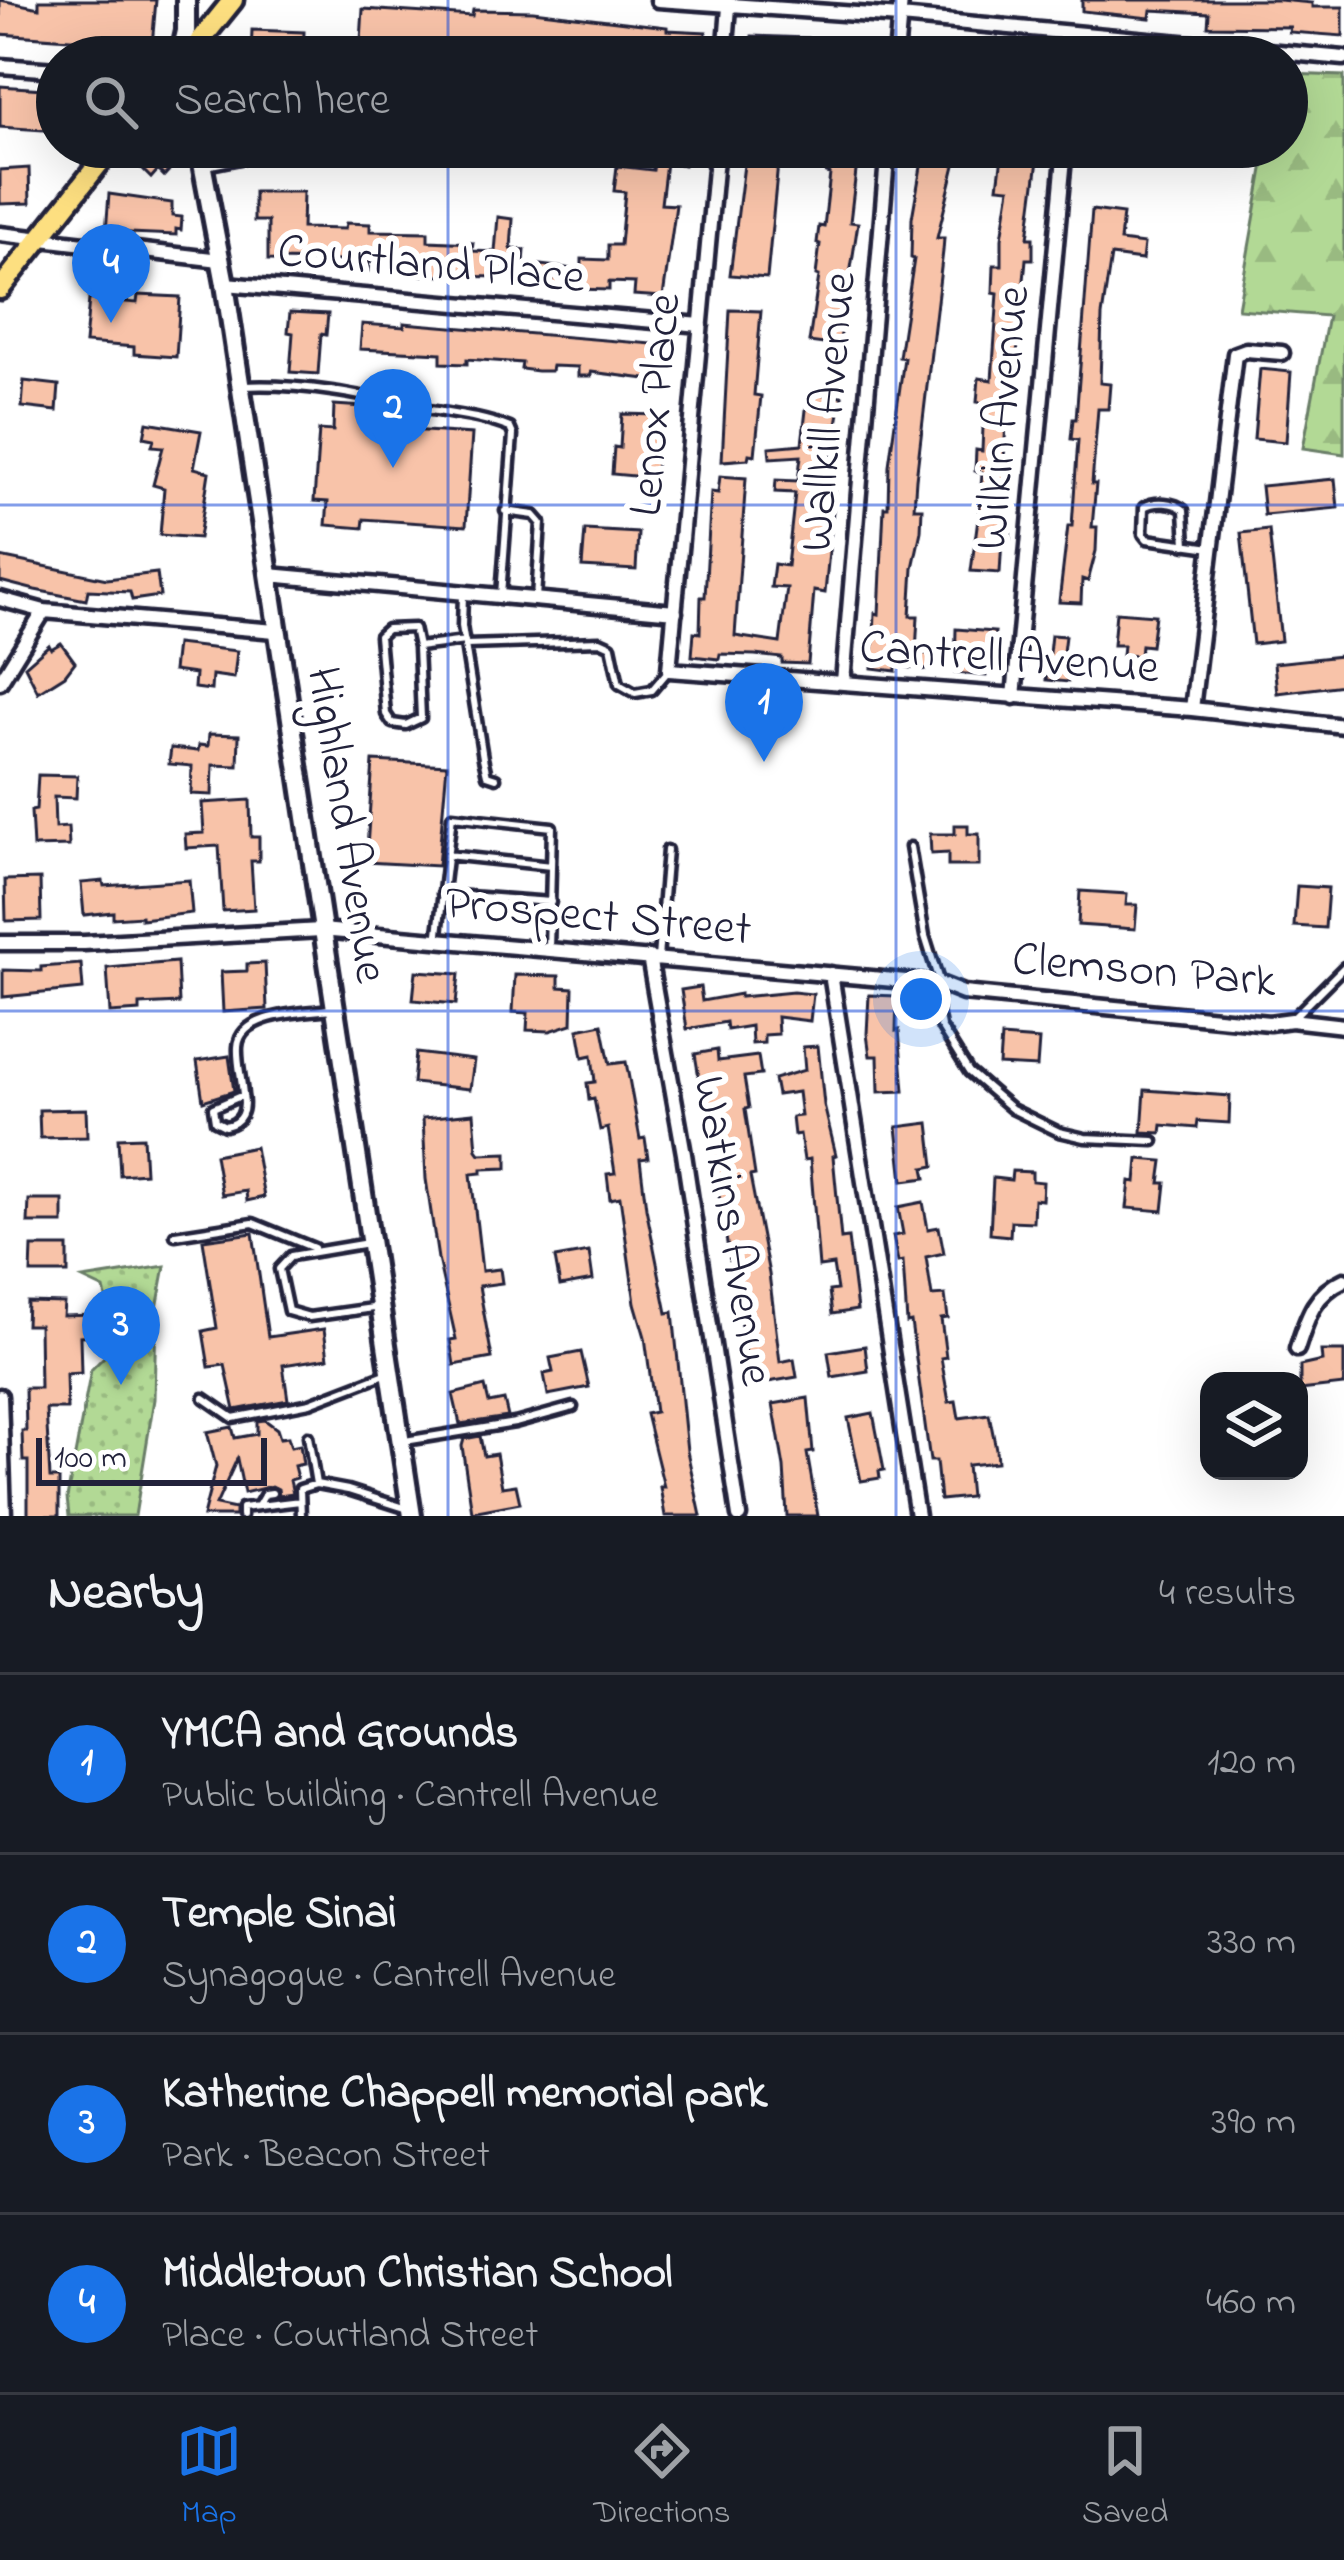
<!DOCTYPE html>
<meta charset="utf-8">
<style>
body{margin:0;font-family:"Indie Flower",sans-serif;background:#242831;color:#f1f3f6}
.controls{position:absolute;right:36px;bottom:36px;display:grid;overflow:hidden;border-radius:24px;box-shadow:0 12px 48px #0002}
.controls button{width:108px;height:108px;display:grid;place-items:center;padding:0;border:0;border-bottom:3px solid #363941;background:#171b24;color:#f1f3f6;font:60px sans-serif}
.scale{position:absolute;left:36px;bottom:30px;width:231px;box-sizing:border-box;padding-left:12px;border:6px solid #22223b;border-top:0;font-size:33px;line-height:42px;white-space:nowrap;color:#22223b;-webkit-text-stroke:9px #fff;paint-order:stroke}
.you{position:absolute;left:921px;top:999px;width:42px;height:42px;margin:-30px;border:9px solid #fff;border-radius:50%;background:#1a73e8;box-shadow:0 0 0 18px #1a73e833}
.badge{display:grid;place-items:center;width:78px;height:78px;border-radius:50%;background:#1a73e8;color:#fff;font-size:39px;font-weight:700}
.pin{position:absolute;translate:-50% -99px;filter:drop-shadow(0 3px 6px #0008)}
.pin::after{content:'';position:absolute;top:63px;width:42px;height:36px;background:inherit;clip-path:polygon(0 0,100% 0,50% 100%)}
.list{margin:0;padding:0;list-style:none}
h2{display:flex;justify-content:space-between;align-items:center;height:156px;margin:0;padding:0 48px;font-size:51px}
h2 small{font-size:39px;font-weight:400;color:#9ea1a6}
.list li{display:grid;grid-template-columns:78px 1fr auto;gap:36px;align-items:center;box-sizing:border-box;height:180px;padding:0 48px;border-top:3px solid #363941}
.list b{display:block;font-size:45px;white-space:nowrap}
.list p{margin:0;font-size:39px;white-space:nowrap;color:#9ea1a6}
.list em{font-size:39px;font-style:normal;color:#9ea1a6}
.icon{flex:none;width:66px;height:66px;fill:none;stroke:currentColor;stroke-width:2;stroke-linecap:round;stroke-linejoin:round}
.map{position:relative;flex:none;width:1344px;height:1516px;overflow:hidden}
.search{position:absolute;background:#171b24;box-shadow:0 12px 48px #0002;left:36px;right:36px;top:36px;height:132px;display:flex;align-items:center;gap:30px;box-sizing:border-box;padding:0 42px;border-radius:66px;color:#9ea1a6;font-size:45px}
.sheet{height:876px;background:#171b24}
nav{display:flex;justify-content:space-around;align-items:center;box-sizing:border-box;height:168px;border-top:3px solid #363941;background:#171b24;font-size:33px;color:#9ea1a6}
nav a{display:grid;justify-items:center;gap:6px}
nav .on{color:#1a73e8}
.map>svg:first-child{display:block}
.forest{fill:url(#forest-firs);stroke:#6a7e68;stroke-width:3}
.park{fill:url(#park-dots);stroke:#6a7e68;stroke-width:3}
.building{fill:#f8c3a9;stroke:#22223b;stroke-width:3}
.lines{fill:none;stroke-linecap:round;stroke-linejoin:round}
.lane-casing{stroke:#22223b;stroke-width:15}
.street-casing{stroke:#22223b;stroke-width:21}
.secondary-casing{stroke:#22223b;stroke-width:26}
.primary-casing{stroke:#22223b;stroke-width:27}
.lane{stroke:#fff;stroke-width:6}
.street{stroke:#fff;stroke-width:12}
.secondary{stroke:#fff;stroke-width:16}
.primary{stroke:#fddf80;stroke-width:18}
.grid{fill:none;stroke:#1d4ed8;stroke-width:3;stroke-opacity:0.55}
.labels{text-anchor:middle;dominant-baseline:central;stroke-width:12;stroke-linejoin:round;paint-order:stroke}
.street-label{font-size:48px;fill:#22223b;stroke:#fff}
</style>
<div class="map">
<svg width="1344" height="1516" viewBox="0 0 1344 1516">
<defs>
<pattern id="forest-firs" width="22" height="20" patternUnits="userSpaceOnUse" patternTransform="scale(3)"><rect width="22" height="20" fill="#b2d995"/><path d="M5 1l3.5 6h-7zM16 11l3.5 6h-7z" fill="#99ba81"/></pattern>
<pattern id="park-dots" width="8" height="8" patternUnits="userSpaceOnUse" patternTransform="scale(3)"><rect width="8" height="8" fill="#b2d995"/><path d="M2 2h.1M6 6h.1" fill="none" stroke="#99ba81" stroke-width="1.8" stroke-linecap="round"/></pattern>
</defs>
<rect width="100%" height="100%" fill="#fff"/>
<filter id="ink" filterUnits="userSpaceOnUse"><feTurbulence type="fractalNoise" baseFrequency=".00833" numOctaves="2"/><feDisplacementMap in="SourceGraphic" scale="24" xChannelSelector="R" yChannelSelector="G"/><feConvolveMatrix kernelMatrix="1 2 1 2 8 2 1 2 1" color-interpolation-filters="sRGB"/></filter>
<g filter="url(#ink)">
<path class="forest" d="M1287 74 1344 76V454L1303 448 1328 316 1238 309 1267 147H1287Z"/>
<path class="park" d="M165 1266 156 1314 154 1399 135 1516H69L67 1498 91 1370 113 1348 112 1323 104 1289 83 1279Z"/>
<path class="building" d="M0 0 39 8V0H156L151 57H82L83 40 0 34Z
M1082 0H1279L1312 3V7H1343V36L1289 32 1290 27 1208 26 1209 13 1151 10 1150 18 1082 11Z
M363 9 472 16 473 10 533 11 667 27V30L706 32 704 57H645L623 51 622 57H559L539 55 540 50 455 44 454 57H360Z
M252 30 304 32 303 57H251Z
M752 36 807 38 805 57H750Z
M0 86 57 90V131L0 127Z
M145 147H156L174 165 164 176 158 170 151 178 133 160Z
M656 147 686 149 684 165 666 162 661 204 676 205 663 297 634 295 635 283 609 282V290L576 289 552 287 553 278 404 275V263L369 262 368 271 343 270 344 261 268 260V221H254V192H303L302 228 345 229 346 223 370 224V231L428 232V241L473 243 472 251 495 252 498 217 513 219 511 249 525 250 524 263 582 270V259L608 260V245H620L625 192 614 191 617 166 653 170Z
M746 149 779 153 767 278 730 275Z
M828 151 858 154 850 222 858 223 839 346 809 342 819 276 816 275 820 244 817 243 819 226 824 227 830 174 826 173Z
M1002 156 1038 160 1028 238H1033V259H1026L1016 365 1012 364 1007 399 1004 460H1010L1006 520H1011L1010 539H1002L1000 573 971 571 980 503 982 472 975 471 976 450 982 451 984 403 977 402 979 378 992 380 998 293 993 292 994 265H1002V238L1010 188 998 187Z
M922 161 955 165 937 238H944L943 251 916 479 914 508H922L921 531 913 568 910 616H918L916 653 931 654 929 670 896 666V671L872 668 874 636 875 613 879 614 884 507H888L889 465 904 358 899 357 914 259 911 258 912 218Z
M29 168 30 203 0 204V170Z
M109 194 172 203V216L182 217 181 230 176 229V235L106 232Z
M1092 210 1123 214 1120 241 1144 244 1142 260 1111 256 1102 316 1100 383 1110 384 1108 409H1098L1092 484H1096L1092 527H1097L1096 551 1088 581 1082 579 1081 603 1059 602 1068 526H1072L1078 440 1071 439 1073 419H1076Z
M138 295 180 297 176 357 134 354V347L85 343 89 299 137 303Z
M730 310 761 311 754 395 761 396 755 455 749 454 748 459 722 461Z
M290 312 328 314 326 335 321 334 318 374 290 372 293 333 288 332Z
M404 323 665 345 662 381 591 372V376H578V367L552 366 551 371H537L521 369 522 363 467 359V364L441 363V353L360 349 362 324 404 327Z
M1260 369 1291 372 1286 442 1254 439Z
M24 381 59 385 57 411 22 407Z
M808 393 842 396 829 468 837 469 825 593 814 591 808 664 782 663V658L755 655 720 654 719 659 692 656 694 632 700 633 701 597H705L711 492 718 493 720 476 746 478 735 636 780 643 787 588 771 587 774 564 787 566 795 493 775 492 776 480 798 481 801 456 770 458 769 447 802 444Z
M334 405 379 408 378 428 472 434 466 526 364 519 363 528 326 525 328 502 314 501 319 430 333 431Z
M622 414 658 415 656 478 612 474 614 447 620 448Z
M147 422 201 431 194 468 209 472 199 538 160 535 164 488 153 485 163 447 152 446 154 439 144 437Z
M1335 479 1338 508 1264 515 1261 486Z
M585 530 638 533 636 570 582 567Z
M1269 530 1281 641 1253 644 1241 533Z
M0 557 107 579 157 573 160 596 132 600 130 592 88 590 86 600 35 590 0 581Z
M1116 612 1155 615 1151 646 1141 645 1140 656 1122 655 1123 645H1113Z
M956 629 995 632 986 676 955 673Z
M1051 635 1065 636 1063 652 1072 653 1068 682 1046 680Z
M61 643 75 662 65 675 38 692 25 666 49 645 51 649Z
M176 644 237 651 234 678 212 675 211 690 194 688 195 674 173 671Z
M1341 656 1344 685 1277 693 1274 663Z
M209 734 239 735 238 766 213 765 212 795 191 794 192 766 169 764 171 748 198 751 199 745 208 746Z
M373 761 447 765 438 866 366 862Z
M38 775 77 776 76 798 54 797 55 828 68 827 69 846 33 847 31 811 36 810Z
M250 800 251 837H259V861H251L254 909 223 911 219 846 186 848 185 834 204 833 202 803Z
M955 825H968V834H979V866H948V853L931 854 930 834H955Z
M40 879 41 920 6 921 5 880Z
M189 880 192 913 141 919V916L113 918V912L84 915 81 883 103 881 104 886Z
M1297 886 1328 888 1325 928 1294 926Z
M1080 891 1127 894 1126 905H1137L1135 929 1078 925Z
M177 962 179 1003 140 1005V1011L110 1013 107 968Z
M265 963 267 1009 223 1012 221 972 247 971V964Z
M81 964 83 989 3 997V970L41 971V967Z
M416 971 459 974 456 1004 413 1000Z
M515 975 559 976V987L573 988 572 1024 550 1031 527 1030 528 1013 513 1012Z
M700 987 702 1001 740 994V997L793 992 813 994 810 1021 777 1017 778 1034 764 1035V1043L752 1044 751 1026 727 1030 726 1022 687 1029 681 990Z
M869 995 897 996 896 1031 899 1030 904 1091 879 1092 878 1056H870L867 1034Z
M602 1024 610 1064 626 1062 640 1139 645 1138 648 1158 640 1159 646 1208 667 1313 673 1312 687 1451 701 1516H665L660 1487H664L646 1414 655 1412 645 1337 635 1303 620 1197 610 1199 607 1174 615 1173 608 1128 600 1130 594 1099 589 1100 587 1083 595 1082 592 1055 583 1057 578 1029Z
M1001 1037 1039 1040 1037 1067 999 1065Z
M818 1046 824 1105 836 1155 833 1156 841 1239 848 1238 857 1310 832 1314 829 1291 837 1290 833 1265 819 1267 810 1159 804 1160 800 1134 794 1135 792 1117 801 1116 798 1092 777 1095 774 1079 805 1070 803 1047Z
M717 1050 718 1061 758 1056 761 1075 744 1077 749 1108 745 1109 755 1175 750 1176 769 1274 780 1362 794 1359 797 1377 751 1385 695 1054Z
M416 1053 474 1060 470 1089 413 1083Z
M229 1056 234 1091 203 1101 197 1061Z
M1145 1090 1230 1096 1229 1123 1198 1121 1197 1128 1162 1125 1161 1133 1142 1132Z
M86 1109 87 1137 40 1138 39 1110Z
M474 1113 477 1150 480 1154 507 1153V1168L482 1169V1173L471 1174 482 1271 500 1269 502 1283 479 1286 492 1358 454 1365 450 1340 456 1339 438 1259 426 1179 423 1118Z
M929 1123 934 1166 924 1168 926 1178 903 1181 897 1127Z
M143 1137 145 1173 120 1175 118 1138Z
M255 1147 264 1197 247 1201 246 1191 222 1195 215 1155Z
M1138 1159 1163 1161 1160 1183H1166L1163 1211 1127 1208 1130 1181 1136 1182Z
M1012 1171 1032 1172V1181L1043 1182 1042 1200 1034 1199 1033 1222 1011 1221 1010 1236 990 1234 993 1178 1011 1180Z
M29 1200H63V1223H28Z
M923 1202 928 1229 939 1227 944 1253 926 1257 932 1296 945 1295 948 1318 941 1319 946 1357 941 1358 949 1402 956 1401 959 1418 989 1414 996 1449 997 1462 967 1465 970 1497 940 1500 936 1461H930L911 1322 907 1323 903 1261 898 1262 893 1236 903 1234 898 1207Z
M253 1233 268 1337 324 1329 328 1358 283 1365 288 1400 235 1410 225 1365 209 1367 203 1331 217 1328 203 1240Z
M32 1247H68V1273H31Z
M589 1252 593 1280 560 1286 555 1258Z
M27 1302 64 1303 63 1316 93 1315 94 1335 80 1336 81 1373 66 1374 67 1409H46L50 1478H59V1516H28V1461H23L22 1431H26L25 1388H40L39 1325H26Z
M865 1346 868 1371 832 1377 828 1352Z
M1321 1351H1344V1385L1300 1390V1366L1322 1361Z
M581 1352 589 1387 548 1395 544 1374 553 1372 550 1358Z
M485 1386 489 1403 504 1400 508 1417 460 1424 453 1394Z
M808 1398 813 1452 807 1453 818 1516H787L784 1467 773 1404Z
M873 1413 884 1470 879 1471 880 1478 861 1481 848 1418Z
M265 1420 277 1429 280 1438 288 1437 291 1447 300 1445 303 1464 294 1466 297 1478 290 1480 293 1494 279 1496 278 1489 272 1486 244 1493 237 1459 216 1505 235 1509V1516H203L216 1466 207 1432 232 1427 235 1438 257 1434V1421Z
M480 1436 484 1456 496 1454 502 1487 516 1485 520 1503 472 1512 462 1446 464 1439Z"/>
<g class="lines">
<defs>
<path id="lane" d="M206 166 294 148 316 147
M243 386C302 383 361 395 419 408 450 414 480 416 510 428L513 435 501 595
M505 511 534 515 541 523 536 598
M1186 545 1184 510C1175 502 1155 500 1144 507L1143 534 1147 539 1211 548
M463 595 462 626 483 758 487 775 496 778
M466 645 600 641 611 646 619 684 635 693 652 690 669 670
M418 647 414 628 387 629 379 636 386 714 392 723 406 725 421 718 418 647 465 641
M910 847 925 936 940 984 937 1005 941 1027 969 1072 1012 1109 1059 1132 1085 1138 1154 1141
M447 855 551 866
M442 894 551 902
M437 942 452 816 552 827 549 950
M658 958 667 850
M1292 1019 1344 967
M243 1095C246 1110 242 1123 225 1126L215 1121 213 1108 243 1095C242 1080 237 1062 238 1047 240 1012 305 1013 330 1009
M175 1235 253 1223 314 1248
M368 1243 291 1256 279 1269 288 1311 309 1317 380 1307
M204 1398 233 1418 310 1403 388 1373
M308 1436 316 1484
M405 1441 515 1423 573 1407
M258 1506 265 1494 272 1493
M242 1516V1508L300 1501
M301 1516 300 1489 316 1484 348 1490 408 1509"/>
<path id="street" d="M658 0 900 17 1344 58
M725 57 729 7
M896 57 901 0
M1073 57 1075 36
M0 66 57 70
M717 147 669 670 1192 709 1344 726
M0 234 220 260
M225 284 701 325
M269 575 675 612
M0 599 44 611 275 631
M0 682 44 611
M843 682 888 147
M1014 697 1065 147
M1192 709 1235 354 1246 350 1282 353
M0 943H84L321 930 940 984 963 993 1269 1023 1291 1020 1344 1026
M649 957 684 1154 739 1516
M831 974 917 1516
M1297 1349C1307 1319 1313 1294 1344 1280
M0 1396 4 1516"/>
<path id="secondary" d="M180 57 186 31V0
M199 147 225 284 412 1516"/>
<path id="primary" d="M187 57 233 0
M0 289 112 147"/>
</defs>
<use href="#lane" class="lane-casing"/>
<use href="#street" class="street-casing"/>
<use href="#secondary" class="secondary-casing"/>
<use href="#primary" class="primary-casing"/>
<use href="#lane" class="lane"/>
<use href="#street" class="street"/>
<use href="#secondary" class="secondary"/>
<use href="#primary" class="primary"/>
</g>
</g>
<path class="grid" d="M448 0V57M896 0V57M448 147V1516M896 147V1516M0 505H1344M0 1011H1344"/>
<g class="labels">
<g class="street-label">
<text transform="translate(431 266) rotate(5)">Courtland Place</text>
<text transform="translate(657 405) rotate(-85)">Lenox Place</text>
<text transform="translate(830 412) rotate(-85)">Wallkill Avenue</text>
<text transform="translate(1004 418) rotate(-85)">Wilkin Avenue</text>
<text transform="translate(1009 659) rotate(4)">Cantrell Avenue</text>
<text transform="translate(345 825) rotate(81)">Highland Avenue</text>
<text transform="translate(598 918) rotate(5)">Prospect Street</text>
<text transform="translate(1144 972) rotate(5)">Clemson Park</text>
<text transform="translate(731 1231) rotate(81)">Watkins Avenue</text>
</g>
</g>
</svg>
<div class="controls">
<button><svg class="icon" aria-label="layers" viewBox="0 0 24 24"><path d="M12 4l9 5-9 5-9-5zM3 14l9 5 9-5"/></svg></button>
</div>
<div class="scale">100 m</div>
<div class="you"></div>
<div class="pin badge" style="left:764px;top:762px">1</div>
<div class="pin badge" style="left:393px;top:468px">2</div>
<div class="pin badge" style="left:121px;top:1385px">3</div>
<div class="pin badge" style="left:111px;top:323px">4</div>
<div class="search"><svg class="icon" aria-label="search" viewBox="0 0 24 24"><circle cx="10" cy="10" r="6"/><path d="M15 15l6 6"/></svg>Search here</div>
</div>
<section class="sheet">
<h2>Nearby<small>4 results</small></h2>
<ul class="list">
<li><span class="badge">1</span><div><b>YMCA and Grounds</b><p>Public building · Cantrell Avenue</p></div><em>120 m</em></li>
<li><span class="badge">2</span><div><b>Temple Sinai</b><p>Synagogue · Cantrell Avenue</p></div><em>330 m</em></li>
<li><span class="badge">3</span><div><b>Katherine Chappell memorial park</b><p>Park · Beacon Street</p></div><em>390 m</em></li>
<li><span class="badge">4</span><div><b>Middletown Christian School</b><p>Place · Courtland Street</p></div><em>460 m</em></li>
</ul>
</section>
<nav>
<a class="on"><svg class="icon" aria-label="map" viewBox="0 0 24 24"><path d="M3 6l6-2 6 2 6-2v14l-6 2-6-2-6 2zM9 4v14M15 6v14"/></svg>Map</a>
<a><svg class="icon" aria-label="directions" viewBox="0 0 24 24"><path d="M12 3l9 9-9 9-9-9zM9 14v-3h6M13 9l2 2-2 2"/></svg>Directions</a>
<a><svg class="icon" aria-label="saved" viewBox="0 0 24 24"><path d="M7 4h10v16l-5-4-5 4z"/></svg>Saved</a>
</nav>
